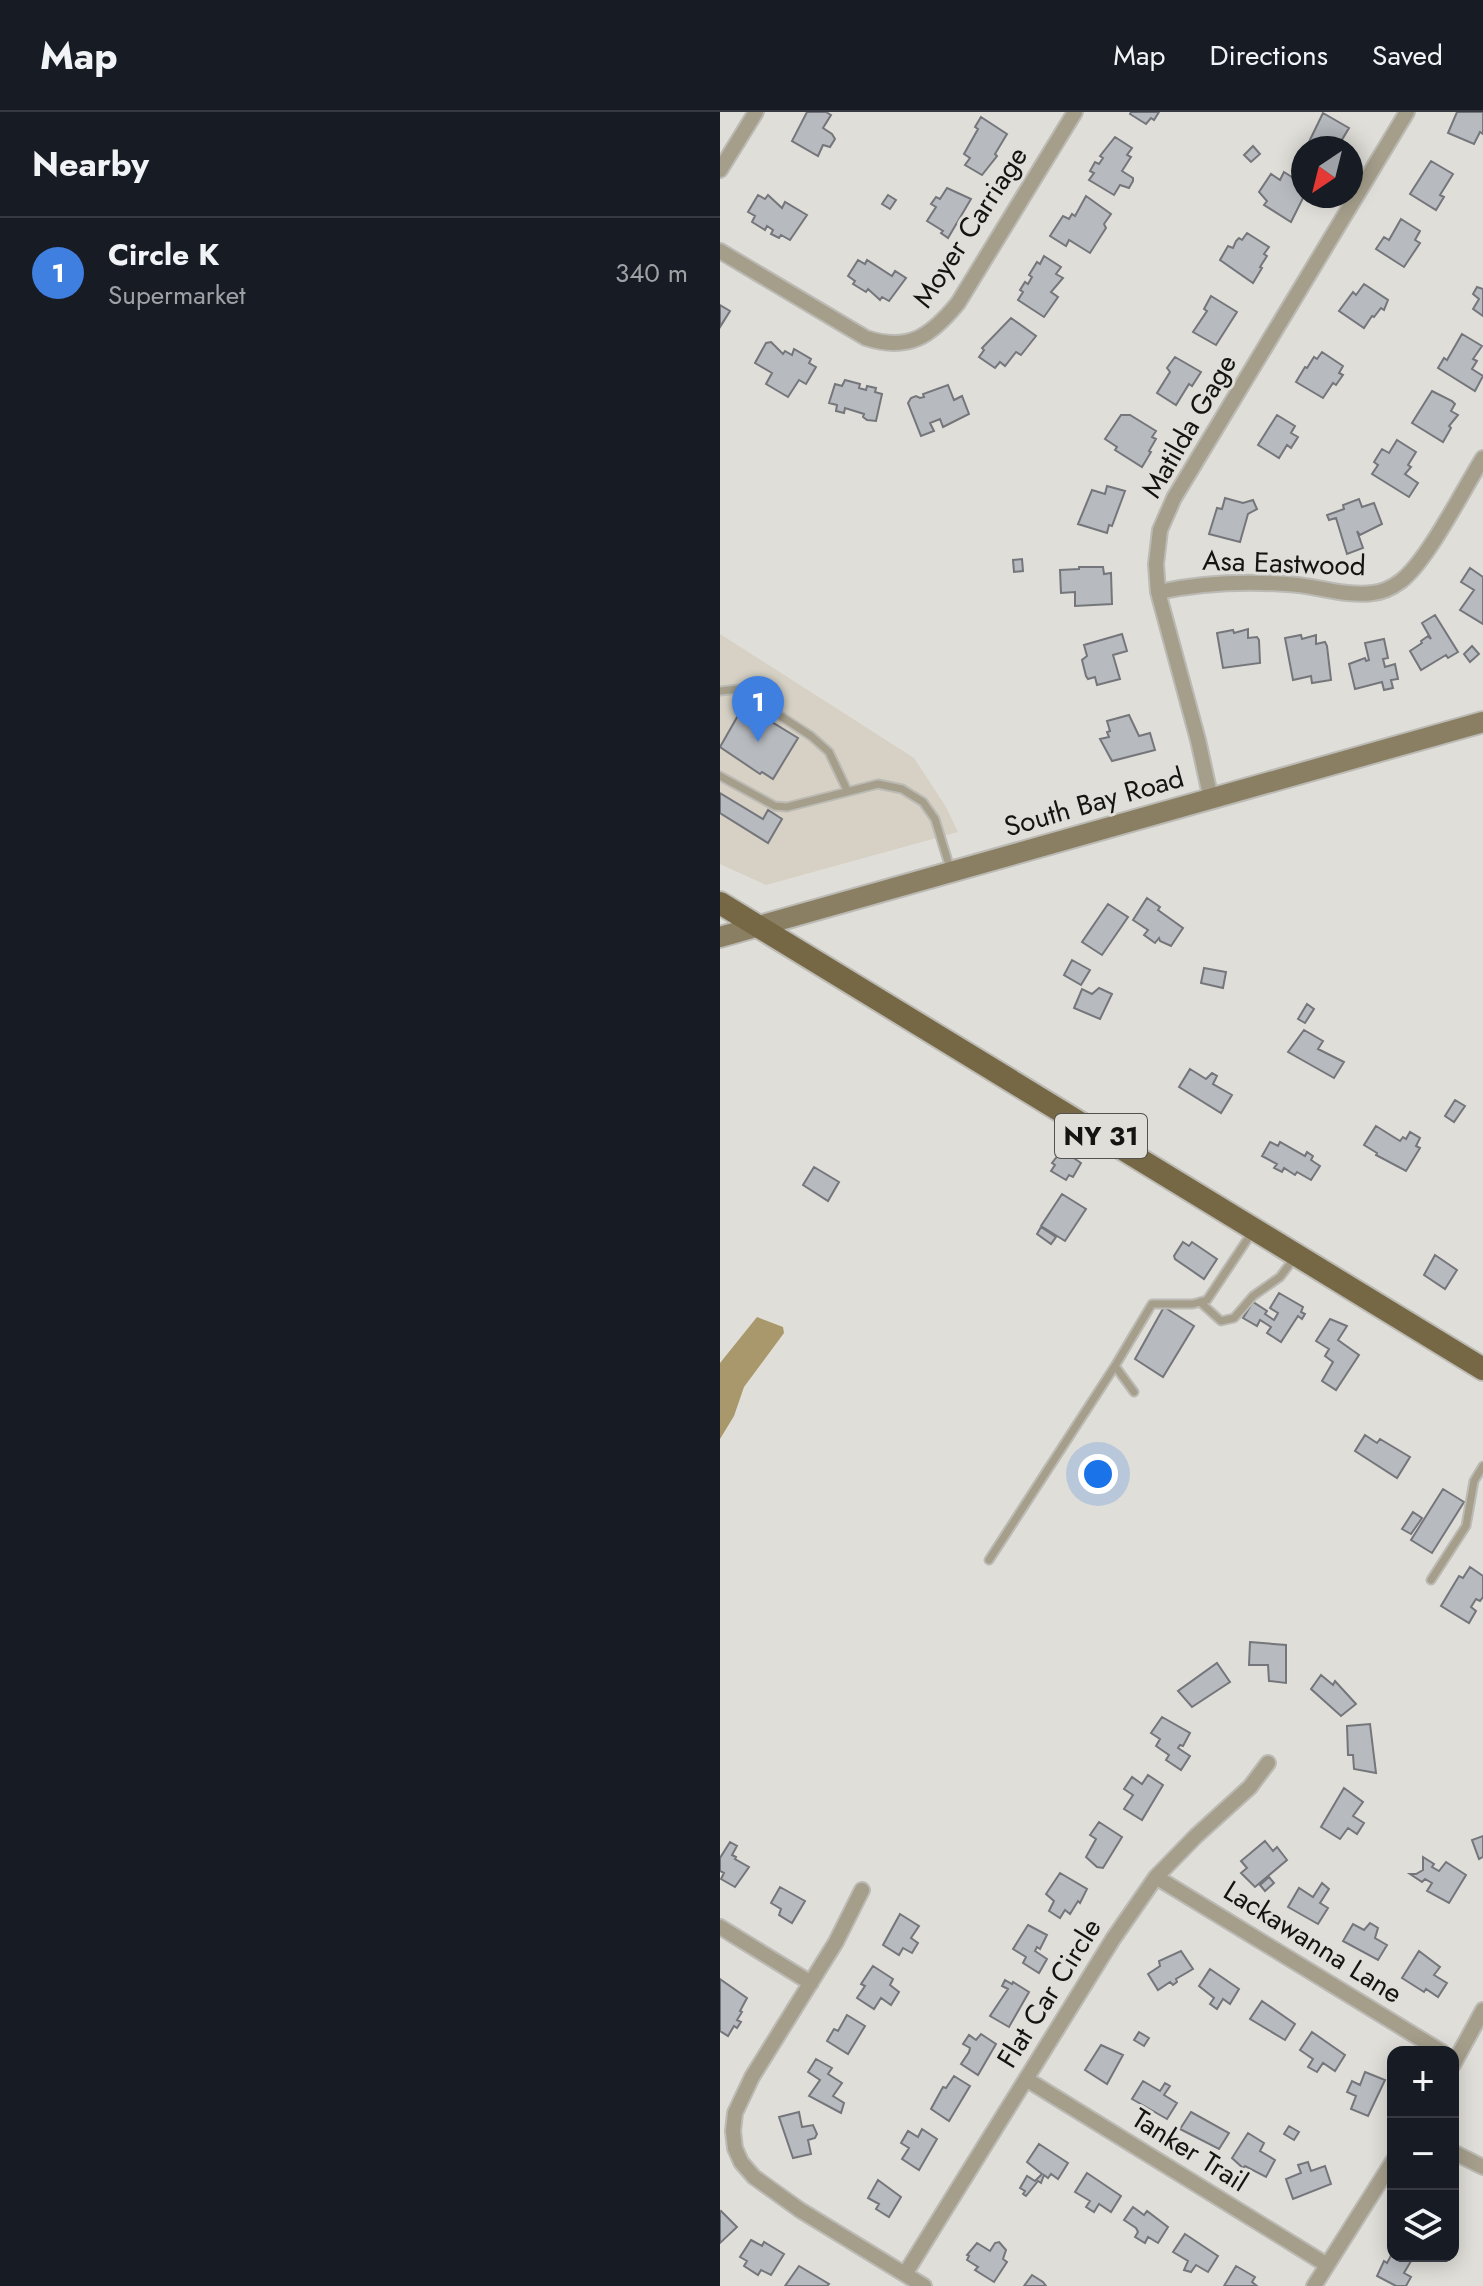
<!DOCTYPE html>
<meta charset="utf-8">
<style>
body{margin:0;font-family:Jost,sans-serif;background:#242831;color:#f1f3f6}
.controls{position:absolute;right:24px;bottom:24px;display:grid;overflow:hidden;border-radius:16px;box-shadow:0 4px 20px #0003}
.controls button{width:72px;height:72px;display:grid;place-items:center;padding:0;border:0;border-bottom:2px solid #363941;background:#171b24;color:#f1f3f6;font:40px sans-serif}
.compass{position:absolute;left:571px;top:24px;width:72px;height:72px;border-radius:50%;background:#171b24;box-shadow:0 4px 20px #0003;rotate:215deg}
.you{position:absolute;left:378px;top:1362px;width:28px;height:28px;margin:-20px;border:6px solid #fff;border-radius:50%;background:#1a73e8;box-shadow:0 0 0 12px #1a73e833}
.badge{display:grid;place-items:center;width:52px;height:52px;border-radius:50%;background:#2563eb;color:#fff;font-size:26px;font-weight:700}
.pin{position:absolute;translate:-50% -66px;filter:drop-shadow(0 2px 4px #0008)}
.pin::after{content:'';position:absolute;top:42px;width:28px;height:24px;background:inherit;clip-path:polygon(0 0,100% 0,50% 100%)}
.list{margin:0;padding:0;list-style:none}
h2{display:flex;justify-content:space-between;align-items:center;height:104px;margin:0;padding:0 32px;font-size:34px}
h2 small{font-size:26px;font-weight:400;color:#9ea1a6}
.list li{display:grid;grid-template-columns:52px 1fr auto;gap:24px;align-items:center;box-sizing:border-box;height:112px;padding:0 32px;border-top:2px solid #363941}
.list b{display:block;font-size:30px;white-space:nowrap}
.list p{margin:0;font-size:26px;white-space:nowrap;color:#9ea1a6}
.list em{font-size:26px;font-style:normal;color:#9ea1a6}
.icon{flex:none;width:44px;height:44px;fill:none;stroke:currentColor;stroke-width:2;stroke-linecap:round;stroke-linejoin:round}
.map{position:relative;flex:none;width:763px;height:2174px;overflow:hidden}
header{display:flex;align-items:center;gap:48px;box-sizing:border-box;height:112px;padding:0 40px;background:#171b24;border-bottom:2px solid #363941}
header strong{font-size:38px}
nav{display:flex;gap:44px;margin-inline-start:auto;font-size:28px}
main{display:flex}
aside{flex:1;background:#171b24}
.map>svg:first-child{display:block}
.built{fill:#d6d1c4}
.water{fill:#a9986c}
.building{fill:#b7babf;stroke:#74767b;stroke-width:2}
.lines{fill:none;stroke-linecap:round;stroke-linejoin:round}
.lane-casing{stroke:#bbbab4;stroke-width:11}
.street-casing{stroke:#bbbab4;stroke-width:18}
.secondary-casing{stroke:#bbbab4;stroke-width:24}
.primary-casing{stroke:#bbbab4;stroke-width:26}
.lane{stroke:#a59e8b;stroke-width:7}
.street{stroke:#a59e8b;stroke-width:14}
.secondary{stroke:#8a7f62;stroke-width:20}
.primary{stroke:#766845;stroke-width:22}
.labels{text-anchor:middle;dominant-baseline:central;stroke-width:6;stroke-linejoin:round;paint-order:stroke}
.shield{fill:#e0ded8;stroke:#51514d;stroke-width:2}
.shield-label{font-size:26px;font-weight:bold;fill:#141412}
.street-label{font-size:28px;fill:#141412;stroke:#e0ded8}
</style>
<header>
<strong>Map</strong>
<nav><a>Map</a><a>Directions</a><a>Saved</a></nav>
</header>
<main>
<aside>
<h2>Nearby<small></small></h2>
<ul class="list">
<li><span class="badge" style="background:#3f7fe0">1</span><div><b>Circle K</b><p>Supermarket</p></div><em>340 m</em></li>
</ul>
</aside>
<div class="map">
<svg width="763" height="2174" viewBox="0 0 763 2174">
<rect width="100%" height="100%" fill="#e0ded8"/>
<path class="built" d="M0 522 194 646 226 695 238 720 46 773 0 752Z"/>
<path class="water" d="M37 1205 63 1215 64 1221 24 1275 14 1304 0 1327V1251Z"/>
<path class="building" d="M87 0H106L111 3 103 16 112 22 115 27 110 35 103 33 98 44 72 29Z
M411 0H439L434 8 431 6 426 12 410 2Z
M737 0H763V22L760 20 754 32 728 21Z
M603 1 629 16 617 36H586Z
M261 5 287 22 275 42 277 44 262 63 245 53 250 46 244 42 258 17 255 15Z
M395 25 412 36 407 43 411 45 402 59 413 66V69L409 76 400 73 394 83 369 68 374 61 370 59 375 50 379 52 383 46 380 44Z
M533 34 540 42 531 50 524 43Z
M711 49 733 62 720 83 724 85 716 98 690 82Z
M564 60 583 72 584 84 571 110 544 93 547 89 539 80 551 62 560 68Z
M227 76 251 87 228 126 221 121 223 119 207 109 216 95 211 92 216 85 220 87Z
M38 83 45 87 48 83 62 96 65 90 87 103 70 128 61 123 59 126 51 122 53 118 47 114 45 118 32 110 35 104 28 100Z
M168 83 176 88 170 97 162 92Z
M366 84 391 102 384 112 386 116 370 141 349 128 346 134 330 124 343 104 349 107 352 102 355 104Z
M681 107 700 119 695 128 700 131 684 155 656 137 664 125 669 128Z
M527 121 549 135 544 142 547 144 540 155 542 156 533 171 500 148 508 134 513 136 516 129 519 126 522 128Z
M324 144 341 155 336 162 343 166 331 180 338 185 324 205 298 188 303 180 300 178 305 170 308 172 312 165 309 163 317 150 320 152Z
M138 148 145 152 147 148 172 164 175 159 186 166 169 189 162 185 160 188 148 177 146 180 133 172 135 169 128 164Z
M644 172 668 188 664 198 661 196 654 205 652 204 644 216 619 199 633 180 636 183Z
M757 175 763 177V204L753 197 759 187 753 182Z
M491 184 517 200 496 233 473 220 487 199 484 197Z
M0 193 10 199 0 215Z
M291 206 316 224 301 243 296 240 285 254 280 250 275 256 259 245 264 238 262 236Z
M742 222 762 234 753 247 757 249 752 257 763 264 755 279 718 256 724 246 727 248Z
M51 230 63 242 65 239 72 243 74 237 91 247 89 251 96 255 86 272 79 268 68 285 46 272 52 261 35 251 46 231Z
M602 240 623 254 619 261 623 263 616 273 613 271 603 286 576 270 585 255 587 256 594 245 597 247Z
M455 245 481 260 472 274 469 272 456 293 437 281 450 260 447 256Z
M125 268 140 272 139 276 146 278 147 274 156 276 155 280 162 282 156 309 147 308 143 305 144 302 125 296 124 301 116 299 117 293 109 291 115 272 122 274Z
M228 273 234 288 242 284 249 302 223 315 220 307 210 311 214 319 201 324 188 291 191 286 196 284 200 286 204 285 203 282Z
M712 279 732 289 735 292 731 299 738 303 729 314 731 316 723 330 692 311Z
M401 303H410L436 319 432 325 436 327 429 339 431 340 422 355 395 338 397 335 385 327Z
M557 303 575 314 571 321 578 325 571 336 567 333 559 346 538 333Z
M677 328 696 340 688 353 691 355 685 362 698 371 689 385 652 362 658 353 654 350 662 337 669 341Z
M387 374 405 379 392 414 389 413 387 421 358 412 372 378 385 382Z
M505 386 523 391 533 388 537 397 528 402 520 430 489 422 497 396 502 397Z
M639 387 642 395 654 391 662 412 640 423 637 419 643 436 627 442 616 406 609 408 607 403 624 397 623 393Z
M302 447 303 459 294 460 293 448Z
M359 455H383L384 462 391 461 392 492 355 494V480L341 481 340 458 359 457Z
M750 456 763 465V512L740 498 754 478 741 470Z
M715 503 738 540 728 546 726 543 701 558 690 539 702 531 701 529 708 524 711 527 702 511Z
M528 517V526L537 525 539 528 540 551 503 556 497 521 513 518 514 521Z
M402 522 407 539 393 543 400 567 377 573 375 565 368 567 366 564 362 548 367 544 364 533Z
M581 523 582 527 596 523V532L605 530 607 534 611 568 592 571 591 564 573 568 565 526Z
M664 527 668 546 663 547 665 555 675 552 678 567 671 568 673 576 664 578 662 570 635 577 629 552 645 546 646 549 649 548 645 531Z
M752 534 759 542 750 550 744 542Z
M24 593 78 626 53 667 42 660 40 662 0 635Z
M409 603 419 624 430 621 435 638 392 649 380 627 389 625 387 620 390 619 387 609Z
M0 681 43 707 48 698 62 707 48 731 0 701Z
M427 786 440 795 438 798 463 816 451 834 440 829 439 826 435 831 424 823 428 818 413 808Z
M388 792 408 805 382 843 362 830Z
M352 848 370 858 361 873 344 863Z
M484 856 506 860 503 876 481 871Z
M379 876 392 882 380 907 354 896 362 877 372 882Z
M587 892 594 897 585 911 578 907Z
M584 918 603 929 598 937 624 950 614 966 568 940Z
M470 957 486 967 492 961 497 964 493 972 512 983 501 1001 459 975Z
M735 988 745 994 734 1010 725 1004Z
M656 1014 680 1029 683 1025 686 1027 690 1020 700 1026 696 1034 700 1036 686 1059 656 1043 657 1041 644 1033Z
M550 1030 558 1034 560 1030 585 1044 587 1040 593 1044 591 1048 600 1054 591 1068 577 1060 575 1063 564 1056 562 1060 554 1056 557 1052 542 1044Z
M342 1038 361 1051 353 1065 349 1063 346 1068 331 1059 335 1053 332 1051Z
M94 1055 119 1070 108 1089 83 1073Z
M342 1082 366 1097 345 1129 321 1114Z
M321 1115 336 1125 331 1132 317 1122Z
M463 1130 469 1134 472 1130 497 1147 484 1167 455 1147 454 1144Z
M715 1143 737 1158 725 1177 704 1163Z
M559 1181 583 1195 581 1200 585 1202 582 1207 578 1204 561 1230 547 1221 551 1215 540 1208 537 1214 523 1206 533 1190 547 1199 545 1202 554 1208 558 1201 550 1196Z
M444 1195 474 1214 443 1265 415 1247Z
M610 1207 627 1214 618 1228 639 1243 616 1278 602 1269 613 1250 605 1244 609 1237 596 1229Z
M645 1323 657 1331 660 1327 690 1345 677 1366 635 1339Z
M723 1377 744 1390 712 1441 691 1428Z
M693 1400 702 1406 691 1422 682 1417Z
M750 1455 763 1464V1485L760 1489 756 1487 751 1495 756 1499 749 1511 721 1494 739 1464 743 1466Z
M530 1530 566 1533V1571L549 1569 548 1553H529Z
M497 1551 510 1570 472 1595 458 1579Z
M601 1563 613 1573 615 1569 636 1592 621 1604 591 1577Z
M442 1605 470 1621 463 1634 460 1633 458 1636 470 1644 461 1658 446 1648 449 1643 436 1634 440 1627 431 1621Z
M650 1612 656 1661 634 1657 633 1643H628L627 1614Z
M428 1663 443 1673 422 1708 404 1697 413 1683 404 1677 412 1665 422 1672Z
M624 1676 643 1690 633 1704 644 1711 637 1722 628 1716 620 1727 601 1715Z
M379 1710 402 1725 383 1756 377 1755 366 1745 376 1727 370 1723Z
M763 1724V1745L759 1747 752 1728Z
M545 1729 553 1739 557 1735 567 1748 535 1775 521 1761 527 1756 521 1749Z
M10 1730 17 1734 12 1743 16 1745 15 1747 29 1755 15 1775 1 1767 4 1761 0 1759V1746Z
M703 1745 714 1752 712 1755 719 1759 726 1750 746 1763 729 1791 707 1779 712 1771 705 1767 702 1770 690 1762H696L703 1758Z
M340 1761 367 1777 360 1791 358 1789 350 1802 345 1798 340 1806 329 1799 334 1789 326 1782Z
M549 1765 554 1771 545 1779 540 1773Z
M602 1771 609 1777 600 1791 608 1796 598 1812 568 1795 579 1776 593 1785Z
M60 1775 85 1789 72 1811 59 1803 61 1797 51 1791Z
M180 1802 199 1814 191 1826 198 1831 192 1841 183 1836 179 1843 163 1833Z
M650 1811 658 1816 655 1826 667 1833 658 1848 623 1829 633 1812 644 1818Z
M308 1813 327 1823 320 1837 317 1835 315 1839 327 1847 319 1861 303 1851 306 1845 293 1837Z
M461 1839 473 1857 456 1867 457 1870 453 1873 450 1870 438 1878 428 1862 440 1854 439 1849Z
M699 1839 720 1855 714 1863 727 1871 718 1885 706 1877 704 1880 682 1866Z
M153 1854 173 1867 170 1873 179 1880 171 1893 161 1886 154 1897 137 1886 145 1874 141 1872Z
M490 1857 519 1877 510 1892 503 1887 497 1897 490 1892 494 1886 479 1874Z
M0 1867 27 1886 20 1899 22 1900 17 1908 21 1910 17 1916 14 1914 8 1924 0 1919Z
M285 1868 292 1872 293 1870 309 1880 289 1915 270 1904 288 1877 282 1874Z
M542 1889 575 1912 565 1928 530 1907Z
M127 1903 145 1914 128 1942 107 1929 114 1917 118 1919Z
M419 1920 429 1926 424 1934 414 1928Z
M592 1920 625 1943 615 1959 603 1951 597 1960 588 1955 593 1947 580 1938Z
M261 1922 276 1932 258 1963 241 1952 249 1940 250 1936 243 1932 249 1923 256 1928Z
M381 1933 403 1943 387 1972 365 1958Z
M96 1947 112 1956 108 1962 122 1971 113 1984 124 1991 121 2001 89 1984 100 1968 88 1960Z
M645 1960 665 1968 648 2004 631 1997 636 1984 627 1980 632 1969 640 1973Z
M234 1964 250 1974 229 2009 211 1997 223 1975 226 1976Z
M423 1969 440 1979 445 1971 450 1974 444 1983 457 1991 447 2007 412 1987Z
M79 2000 82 2015 93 2013 97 2022 95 2026 88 2028 91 2042 73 2046 59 2005Z
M471 2000 509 2021 499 2037 460 2017Z
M569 2014 579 2020 574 2028 564 2022Z
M202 2017 217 2027 199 2058 182 2047 189 2036 181 2031 188 2019 198 2025Z
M528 2021 544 2031 540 2039 555 2048 546 2065 525 2054 523 2056 512 2046Z
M319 2032 348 2051 338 2067 331 2062 328 2066 324 2063 321 2071 318 2069 306 2084 303 2082 305 2079 300 2076 307 2064 315 2069 322 2062 307 2050Z
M588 2050 591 2059 605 2054 611 2072 573 2087 566 2067 581 2061 578 2053Z
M367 2061 401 2084 391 2100 379 2092 374 2100 366 2095 370 2089 355 2080Z
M158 2068 181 2085 169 2105 156 2097 159 2092 148 2086Z
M413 2095 424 2103 427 2099 448 2115 438 2131 428 2125 425 2131 415 2125 418 2120 416 2116 404 2108Z
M1 2099 17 2115 0 2131V2100Z
M465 2122 498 2144 488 2160 476 2153 471 2160 464 2158 468 2149 453 2140Z
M31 2128 42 2134 44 2130 64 2142 51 2163 41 2158 38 2163 24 2154 27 2149 20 2145Z
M279 2130 286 2138 283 2147 287 2150 274 2170 255 2158 258 2155 247 2148 249 2144 247 2143 257 2131 270 2139 275 2131Z
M673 2140V2144H694L684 2161 691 2165 686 2174H676L657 2164 664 2149 667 2151Z
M79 2154 109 2172 107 2174H65Z
M516 2154 535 2165 532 2170 537 2174H504Z
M312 2163 323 2170 326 2174H304Z"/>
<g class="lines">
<defs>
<path id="lane" d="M0 579 19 577 91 624 109 640 127 678
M0 664 55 694 67 695 158 672 182 677 203 690 215 707 230 756
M480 1190 501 1209 514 1206 533 1184 560 1165 575 1145
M414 1280 395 1254 432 1192H473L487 1188 533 1119
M269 1448 395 1254
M711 1468 746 1414 754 1369 763 1354"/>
<path id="street" d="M0 58 36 0
M0 139 146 226C189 240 211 224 238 191L355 0
M438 480C481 471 524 469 567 472 595 473 625 485 653 481 663 480 673 475 681 469 708 448 743 378 763 346
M491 687 478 628 438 480 436 452 440 418 454 386 687 0
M436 1765 722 1940
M142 1778 116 1830 32 1965 15 2001 13 2019 15 2036 21 2050 34 2065 80 2098 204 2174
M0 1815 91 1871
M733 1953 763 1898
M306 1967 607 2153
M733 2040 763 2055
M185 2162 393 1827 436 1765 476 1724 530 1675 548 1651
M594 2174 673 2049"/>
<path id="secondary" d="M0 825 763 610"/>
<path id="primary" d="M0 791 763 1257"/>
</defs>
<use href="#lane" class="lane-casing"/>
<use href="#street" class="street-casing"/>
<use href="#secondary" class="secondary-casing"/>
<use href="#primary" class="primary-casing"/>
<use href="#lane" class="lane"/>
<use href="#street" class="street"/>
<use href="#secondary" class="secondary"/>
<use href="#primary" class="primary"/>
</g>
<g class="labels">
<rect class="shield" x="335" y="1002" width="92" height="44" rx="6"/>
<g class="shield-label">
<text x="381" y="1024">NY 31</text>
</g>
<g class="street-label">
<text transform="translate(250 115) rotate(-57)">Moyer Carriage</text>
<text transform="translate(469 314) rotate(-60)">Matilda Gage</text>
<text transform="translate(564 451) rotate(2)">Asa Eastwood</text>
<text transform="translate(374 690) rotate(-16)">South Bay Road</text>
<text transform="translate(593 1830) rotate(32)">Lackawanna Lane</text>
<text transform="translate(329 1881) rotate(-58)">Flat Car Circle</text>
<text transform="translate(470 2038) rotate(32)">Tanker Trail</text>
</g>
</g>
</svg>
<div class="controls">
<button>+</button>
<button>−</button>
<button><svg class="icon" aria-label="layers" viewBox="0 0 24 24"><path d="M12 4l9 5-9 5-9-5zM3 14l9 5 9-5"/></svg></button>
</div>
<svg class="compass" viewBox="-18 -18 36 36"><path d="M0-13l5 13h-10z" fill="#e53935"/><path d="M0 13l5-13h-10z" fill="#9ea1a6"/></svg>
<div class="you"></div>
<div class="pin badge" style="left:38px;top:630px;background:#3f7fe0">1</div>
</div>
</main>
